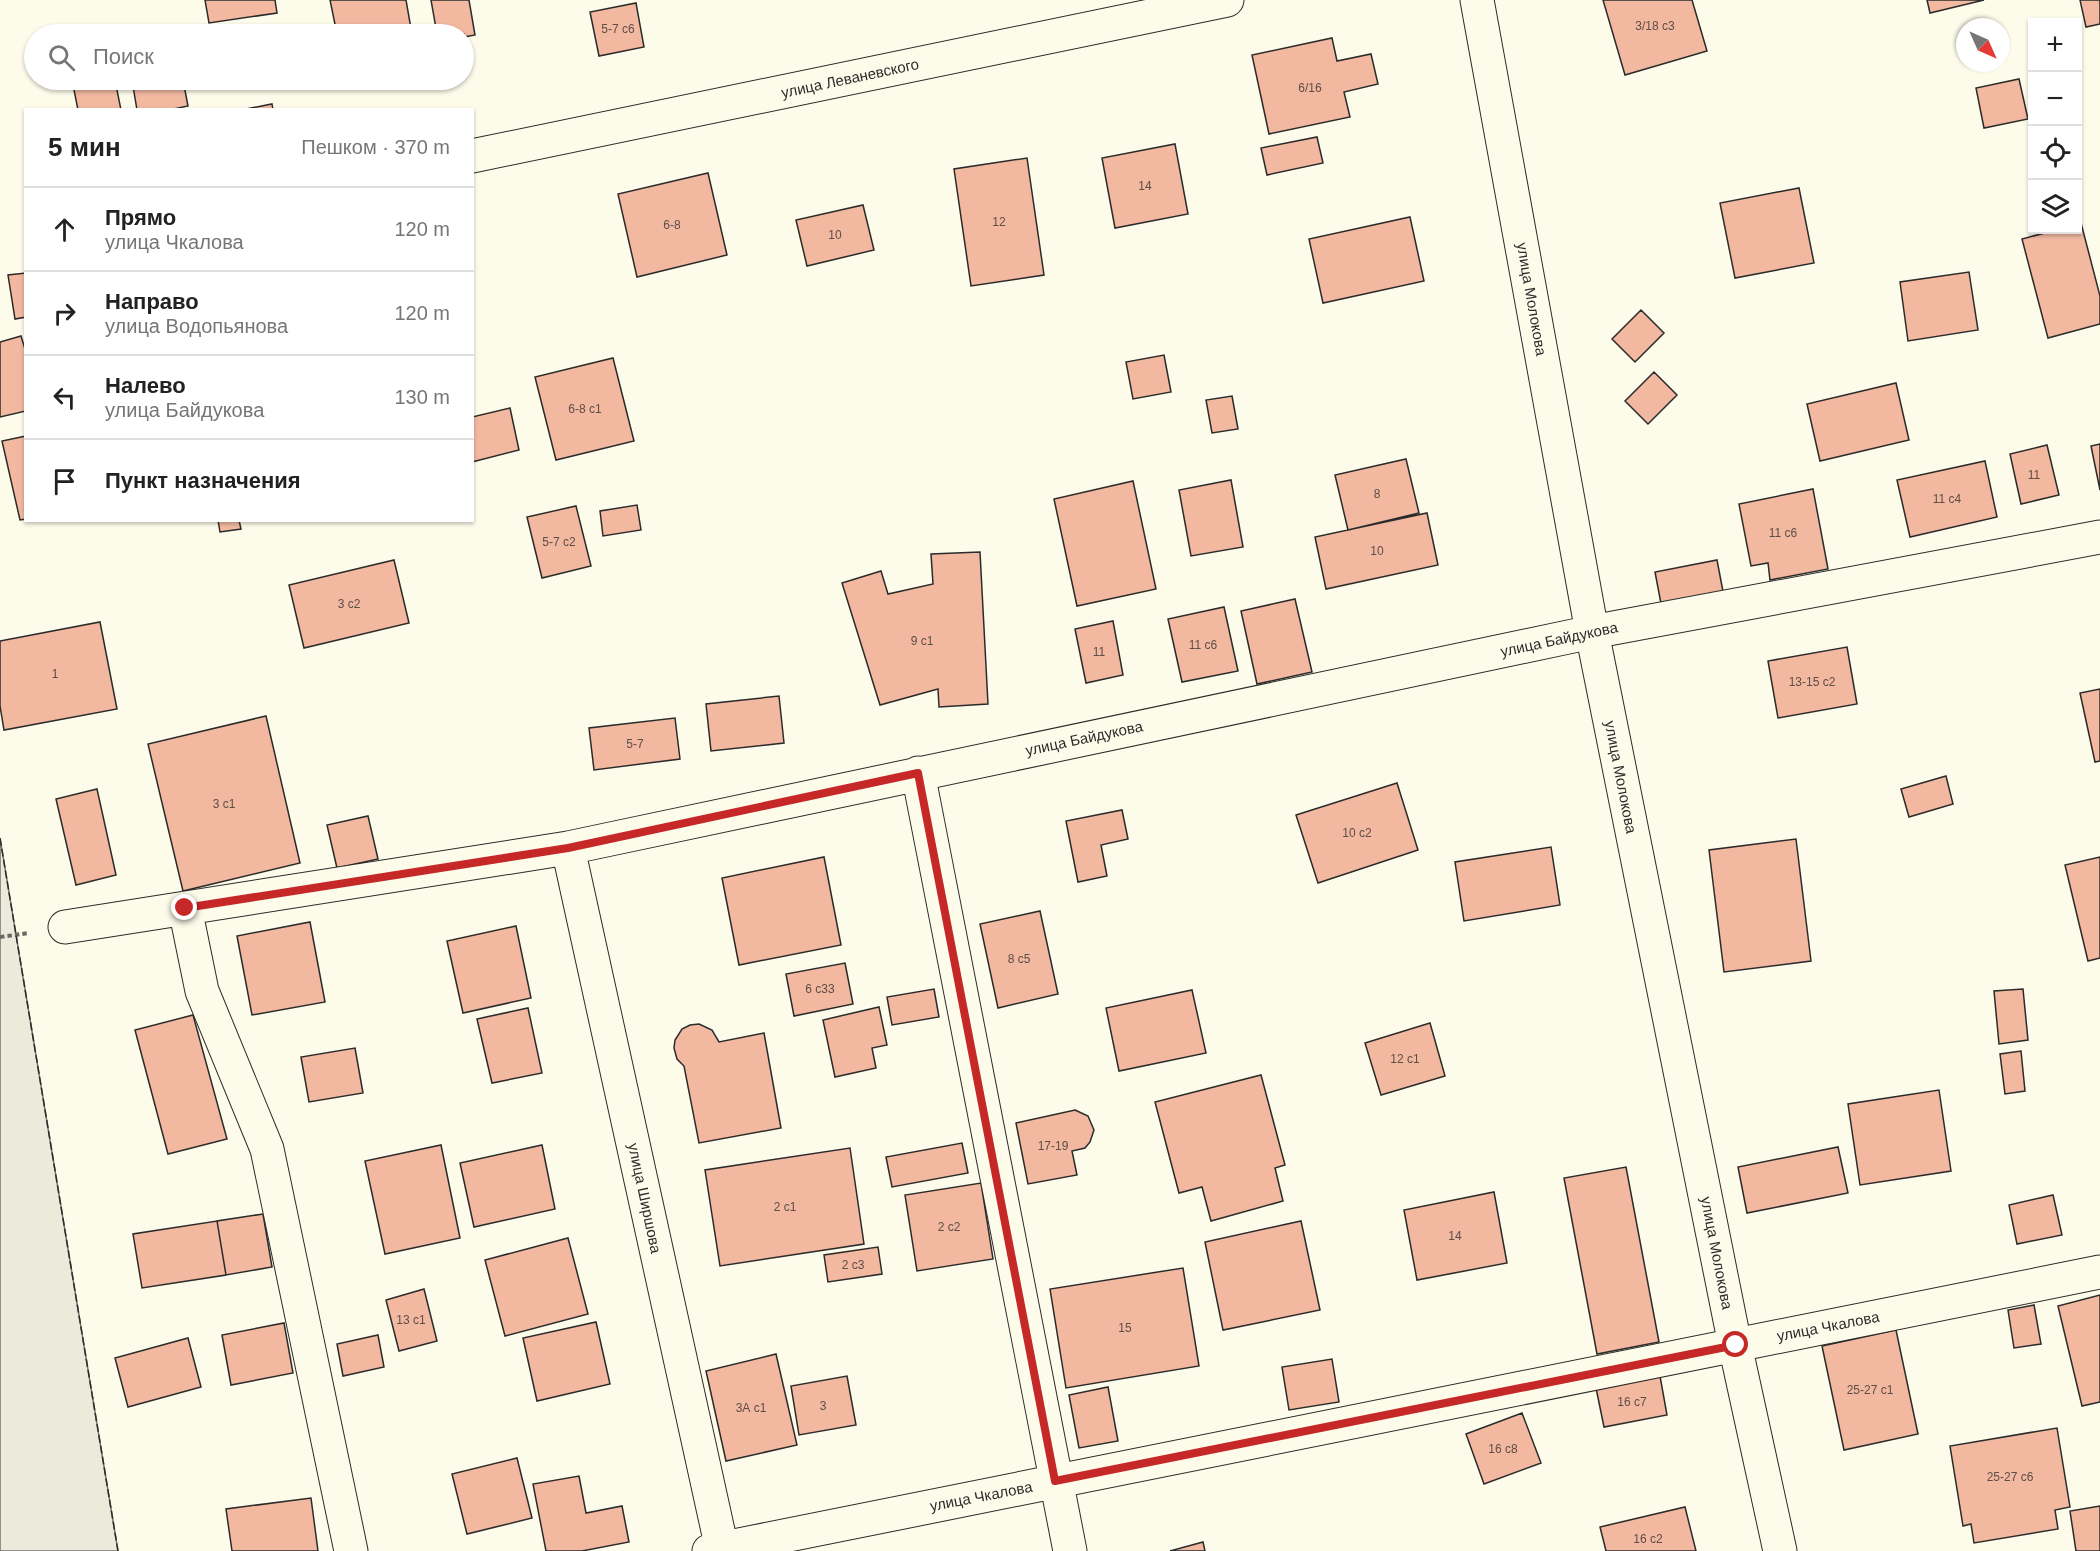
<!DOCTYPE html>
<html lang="ru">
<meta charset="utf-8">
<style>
body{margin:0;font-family:Helvetica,sans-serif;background:#f2f2f2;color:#222}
.controls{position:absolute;right:18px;top:18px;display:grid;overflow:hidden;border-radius:0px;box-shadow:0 2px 4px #0004}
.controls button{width:54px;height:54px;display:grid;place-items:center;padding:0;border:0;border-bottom:2px solid #e0e0e0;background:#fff;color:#222;font:30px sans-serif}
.compass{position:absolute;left:1956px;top:18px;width:54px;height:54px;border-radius:50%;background:#fff;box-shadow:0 2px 4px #0004;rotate:135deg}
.stop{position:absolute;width:18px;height:18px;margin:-14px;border:4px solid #c62828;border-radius:50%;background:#fff}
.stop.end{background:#c62828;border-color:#fff;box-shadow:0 2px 6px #0008}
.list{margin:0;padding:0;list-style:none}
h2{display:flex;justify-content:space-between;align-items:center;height:78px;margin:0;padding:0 24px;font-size:26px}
h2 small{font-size:20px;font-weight:400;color:#767676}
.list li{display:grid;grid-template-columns:39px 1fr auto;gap:18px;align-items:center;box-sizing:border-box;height:84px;padding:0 24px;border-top:2px solid #e0e0e0}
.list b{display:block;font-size:22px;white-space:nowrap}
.list p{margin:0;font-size:20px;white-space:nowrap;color:#767676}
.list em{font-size:20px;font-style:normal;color:#767676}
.icon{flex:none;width:33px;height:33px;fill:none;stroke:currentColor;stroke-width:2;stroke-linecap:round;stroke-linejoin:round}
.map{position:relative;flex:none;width:2100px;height:1551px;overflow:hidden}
.search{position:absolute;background:#fff;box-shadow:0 2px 4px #0004;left:24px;top:24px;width:450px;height:66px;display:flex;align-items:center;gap:15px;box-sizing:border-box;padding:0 21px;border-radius:33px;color:#767676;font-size:22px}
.panel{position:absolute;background:#fff;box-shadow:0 2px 4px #0004;left:24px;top:108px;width:450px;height:414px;border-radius:0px}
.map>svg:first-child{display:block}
.green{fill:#ecebdb;stroke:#74746e;stroke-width:1.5}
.building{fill:#f2b8a0;stroke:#2b2b2b;stroke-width:1.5}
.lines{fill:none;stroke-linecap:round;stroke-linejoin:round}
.minor-casing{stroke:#2b2b2b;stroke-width:35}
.path{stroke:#6a6964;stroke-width:4;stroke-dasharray:4.5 3;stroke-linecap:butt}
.minor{stroke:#fdfbea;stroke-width:33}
.fence{stroke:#2b2b2b;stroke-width:1.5;stroke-dasharray:8 3;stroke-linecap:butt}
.route{stroke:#c62828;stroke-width:8}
.labels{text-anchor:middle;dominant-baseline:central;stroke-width:4.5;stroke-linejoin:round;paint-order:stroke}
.number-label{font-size:12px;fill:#5d4e48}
.street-label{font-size:15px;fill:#2b2b2b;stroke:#fdfbea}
</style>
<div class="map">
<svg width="2100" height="1551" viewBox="0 0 2100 1551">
<rect width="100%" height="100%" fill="#fdfbea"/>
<path class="green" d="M0 838 118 1551H0Z"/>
<path class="building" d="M205 0H275L277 13 209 23Z
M330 0H406L412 34H337Z
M431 0H469L475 35 464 37V34H437Z
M1603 0H1692L1707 51 1625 75Z
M1927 0H1984L1930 13Z
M2080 0H2100V24L2086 27Z
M636 3 644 47 599 56 590 12Z
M1332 38 1337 61 1371 54 1378 84 1344 92 1350 117 1269 134 1252 55Z
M2019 79 2028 119 1984 128 1976 88Z
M72 80H115L121 110H78Z
M132 80H183L188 106 169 110H137Z
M272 104 273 110H241Z
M1317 137 1323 163 1267 175 1261 148Z
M1175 144 1188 214 1115 228 1102 158Z
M1027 158 1044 275 971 286 954 169Z
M708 173 727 255 637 277 618 194Z
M1799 188 1814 263 1735 278 1720 203Z
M863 205 874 250 807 266 796 220Z
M1410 217 1424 281 1323 303 1309 239Z
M2081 223 2100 296V324L2048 338 2022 239 2056 230H2078V224Z
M1969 272 1978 330 1908 341 1900 282Z
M26 273V317L15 319 8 275Z
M1641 310 1664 333 1635 362 1612 339Z
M21 336 26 352V411L0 417V342Z
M1164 355 1171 392 1133 399 1126 362Z
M613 358 634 441 556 460 535 377Z
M1654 372 1677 395 1648 424 1625 401Z
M1896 383 1909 440 1820 461 1807 404Z
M1232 396 1238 429 1212 433 1206 400Z
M510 408 519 450 472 462V417Z
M26 436V519L20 520 2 441Z
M2100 444V490L2091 446Z
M2047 445 2059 495 2021 504 2010 454Z
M1406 459 1419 513 1348 530 1335 475Z
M1985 461 1997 517 1910 537 1897 480Z
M1231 480 1243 547 1191 556 1179 490Z
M1133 481 1156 589 1077 606 1054 499Z
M1813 489 1828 569 1770 580 1768 563 1751 566 1739 504Z
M637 505 641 530 603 536 600 511Z
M576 506 591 566 542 578 527 517Z
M1427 513 1438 565 1326 589 1315 537Z
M218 520H239L241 529 220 532Z
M980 552 988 704 939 707 938 689 880 705 842 583 881 571 888 594 933 584 931 554Z
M394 560 409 623 304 648 289 585Z
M1717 560 1725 602 1663 614 1655 572Z
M1295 599 1312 672 1257 684 1241 611Z
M1224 607 1238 671 1182 682 1168 619Z
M1113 621 1123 675 1086 683 1075 629Z
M100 622 117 709 4 730 0 706V641Z
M1847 647 1857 704 1778 718 1768 661Z
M2100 689V761L2095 762 2080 693Z
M779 696 784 743 711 751 706 704Z
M266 716 300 863 183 891 148 744Z
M675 718 680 759 594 770 589 728Z
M1946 776 1953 804 1909 817 1901 789Z
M1397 783 1418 850 1318 883 1296 815Z
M97 789 116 875 76 885 56 799Z
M1122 810 1128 839 1101 845 1107 876 1078 882 1066 821Z
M368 816 378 859 337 868 327 825Z
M1796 839 1811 961 1724 972 1709 850Z
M1551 847 1560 905 1464 921 1455 862Z
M824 857 841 945 739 965 722 878Z
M2100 857V958L2088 961 2065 865Z
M1040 911 1058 994 998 1008 980 924Z
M310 922 325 1002 252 1015 237 936Z
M516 926 531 998 463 1013 447 941Z
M845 963 853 1004 794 1016 786 974Z
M934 989 939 1017 892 1025 887 997Z
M2023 989 2028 1040 1999 1044 1994 991Z
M1192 990 1206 1053 1119 1071 1106 1008Z
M879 1007 887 1045 872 1048 876 1068 835 1077 823 1020Z
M528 1008 542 1073 492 1083 477 1019Z
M193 1015 227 1139 168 1154 135 1030Z
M1430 1023 1445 1076 1381 1095 1365 1043Z
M699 1024 712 1030 719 1042 764 1033 781 1128 699 1143 684 1066 677 1059 674 1048 675 1040 682 1029 690 1025Z
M355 1048 363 1093 309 1102 301 1057Z
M2021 1051 2025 1091 2005 1094 2000 1054Z
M1261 1075 1285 1165 1275 1168 1283 1201 1211 1221 1202 1187 1179 1193 1155 1102Z
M1939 1090 1951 1171 1860 1185 1848 1104Z
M1075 1110 1088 1116 1094 1130 1090 1142 1085 1148 1072 1151 1077 1175 1028 1184 1016 1123Z
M962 1143 968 1173 892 1187 886 1157Z
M441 1145 460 1238 385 1254 365 1161Z
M542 1145 555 1209 474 1227 460 1163Z
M1838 1147 1848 1193 1747 1213 1738 1167Z
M850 1148 864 1244 720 1266 705 1170Z
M1626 1167 1659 1342 1597 1354 1564 1178Z
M981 1183 993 1259 917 1271 905 1195Z
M1494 1192 1507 1263 1417 1280 1404 1210Z
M2053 1195 2062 1235 2017 1244 2009 1205Z
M263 1214 272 1267 226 1275 217 1221Z
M217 1221 226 1275 142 1288 133 1234Z
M1301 1221 1320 1310 1223 1330 1205 1242Z
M568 1238 588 1314 505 1336 485 1260Z
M878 1247 882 1274 828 1282 824 1255Z
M1183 1268 1199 1366 1066 1388 1050 1289Z
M424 1289 437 1341 399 1351 386 1300Z
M2100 1295V1402L2082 1406 2058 1306Z
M2034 1305 2041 1344 2014 1348 2008 1310Z
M596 1322 610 1384 537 1401 523 1338Z
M284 1323 293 1373 231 1385 222 1335Z
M1896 1330 1918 1434 1844 1450 1822 1346Z
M378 1335 384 1367 343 1376 337 1344Z
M188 1338 201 1387 128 1407 115 1358Z
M776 1354 797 1445 726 1461 706 1371Z
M1332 1359 1339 1402 1289 1410 1282 1367Z
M847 1376 856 1425 799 1435 791 1386Z
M1660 1376 1667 1415 1604 1427 1596 1388Z
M1108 1387 1118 1441 1079 1448 1069 1395Z
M1522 1413 1541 1463 1484 1484 1466 1434Z
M2057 1428 2070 1507 2055 1510 2058 1529 1974 1543 1971 1524 1963 1526 1950 1446Z
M517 1458 532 1518 467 1534 452 1474Z
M579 1476 586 1513 622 1506 629 1542 582 1551H546L533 1484Z
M311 1498 318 1551H232L226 1509Z
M2100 1506V1551H2076L2070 1511Z
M1685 1507 1696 1551H1606L1600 1527Z
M1203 1542 1205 1551H1170Z"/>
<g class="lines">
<defs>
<path id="minor" d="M1477 0 1592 632 1735 1345 1780 1551
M472 156 1227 0
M918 773 1070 1551
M568 848 722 1549
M185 908 202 991 267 1149 351 1551
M65 927 568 848 1592 632 2100 537
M709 1551 2100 1272"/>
</defs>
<use href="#minor" class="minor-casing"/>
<path class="path" d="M0 937 29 933"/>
<use href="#minor" class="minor"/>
<path class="fence" d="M0 838 118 1551"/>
</g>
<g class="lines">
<path class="route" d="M185 908 568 848 918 773 1055 1481 1736 1345"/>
</g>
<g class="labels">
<g class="number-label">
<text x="1655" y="26">3/18 с3</text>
<text x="618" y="29">5-7 с6</text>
<text x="1310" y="88">6/16</text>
<text x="1145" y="186">14</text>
<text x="999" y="222">12</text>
<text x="672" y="225">6-8</text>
<text x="835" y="235">10</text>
<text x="585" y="409">6-8 с1</text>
<text x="2034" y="475">11</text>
<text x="1377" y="494">8</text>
<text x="1947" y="499">11 с4</text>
<text x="1783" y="533">11 с6</text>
<text x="559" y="542">5-7 с2</text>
<text x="1377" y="551">10</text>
<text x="349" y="604">3 с2</text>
<text x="922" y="641">9 с1</text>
<text x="1203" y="645">11 с6</text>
<text x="1099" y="652">11</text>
<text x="55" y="674">1</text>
<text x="1812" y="682">13-15 с2</text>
<text x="635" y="744">5-7</text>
<text x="224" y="804">3 с1</text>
<text x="1357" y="833">10 с2</text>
<text x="1019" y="959">8 с5</text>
<text x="820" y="989">6 с33</text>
<text x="1405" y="1059">12 с1</text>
<text x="1053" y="1146">17-19</text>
<text x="785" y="1207">2 с1</text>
<text x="949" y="1227">2 с2</text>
<text x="1455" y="1236">14</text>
<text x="853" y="1265">2 с3</text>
<text x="411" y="1320">13 с1</text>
<text x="1125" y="1328">15</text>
<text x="1870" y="1390">25-27 с1</text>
<text x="1632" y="1402">16 с7</text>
<text x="823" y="1406">3</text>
<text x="751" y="1408">3А с1</text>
<text x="1503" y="1449">16 с8</text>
<text x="2010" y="1477">25-27 с6</text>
<text x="1648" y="1539">16 с2</text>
</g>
<g class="street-label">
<text transform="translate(850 78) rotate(-12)">улица Леваневского</text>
<text transform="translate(1532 299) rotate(80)">улица Молокова</text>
<text transform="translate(1559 639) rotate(-12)">улица Байдукова</text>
<text transform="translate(1084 738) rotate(-12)">улица Байдукова</text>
<text transform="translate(1621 777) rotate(79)">улица Молокова</text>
<text transform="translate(645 1198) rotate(78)">улица Ширшова</text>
<text transform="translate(1717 1253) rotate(79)">улица Молокова</text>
<text transform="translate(1828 1326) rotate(-11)">улица Чкалова</text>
<text transform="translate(981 1496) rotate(-11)">улица Чкалова</text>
</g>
</g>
</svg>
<div class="controls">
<button>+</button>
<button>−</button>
<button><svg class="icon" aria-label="locate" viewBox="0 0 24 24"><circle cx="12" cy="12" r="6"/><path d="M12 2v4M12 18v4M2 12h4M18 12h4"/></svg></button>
<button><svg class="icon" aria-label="layers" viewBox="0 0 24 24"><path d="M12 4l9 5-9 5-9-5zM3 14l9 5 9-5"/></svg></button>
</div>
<svg class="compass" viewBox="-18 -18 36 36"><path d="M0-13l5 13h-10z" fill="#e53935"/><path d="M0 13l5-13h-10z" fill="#767676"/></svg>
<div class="stop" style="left:1736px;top:1345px"></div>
<div class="stop end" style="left:185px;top:908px"></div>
<div class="search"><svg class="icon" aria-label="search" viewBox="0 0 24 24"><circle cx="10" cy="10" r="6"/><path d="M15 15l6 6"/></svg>Поиск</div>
<section class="panel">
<h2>5 мин<small>Пешком · 370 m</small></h2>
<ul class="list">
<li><svg class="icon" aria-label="ahead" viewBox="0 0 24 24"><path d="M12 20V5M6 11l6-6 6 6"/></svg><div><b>Прямо</b><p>улица Чкалова</p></div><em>120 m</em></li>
<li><svg class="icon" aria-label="right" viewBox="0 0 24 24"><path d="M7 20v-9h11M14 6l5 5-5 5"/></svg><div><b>Направо</b><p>улица Водопьянова</p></div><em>120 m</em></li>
<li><svg class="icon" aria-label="left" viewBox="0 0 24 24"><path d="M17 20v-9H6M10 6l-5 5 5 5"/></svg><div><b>Налево</b><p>улица Байдукова</p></div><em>130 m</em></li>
<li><svg class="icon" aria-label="arrive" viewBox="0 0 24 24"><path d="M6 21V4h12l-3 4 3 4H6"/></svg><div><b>Пункт назначения</b></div></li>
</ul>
</section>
</div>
